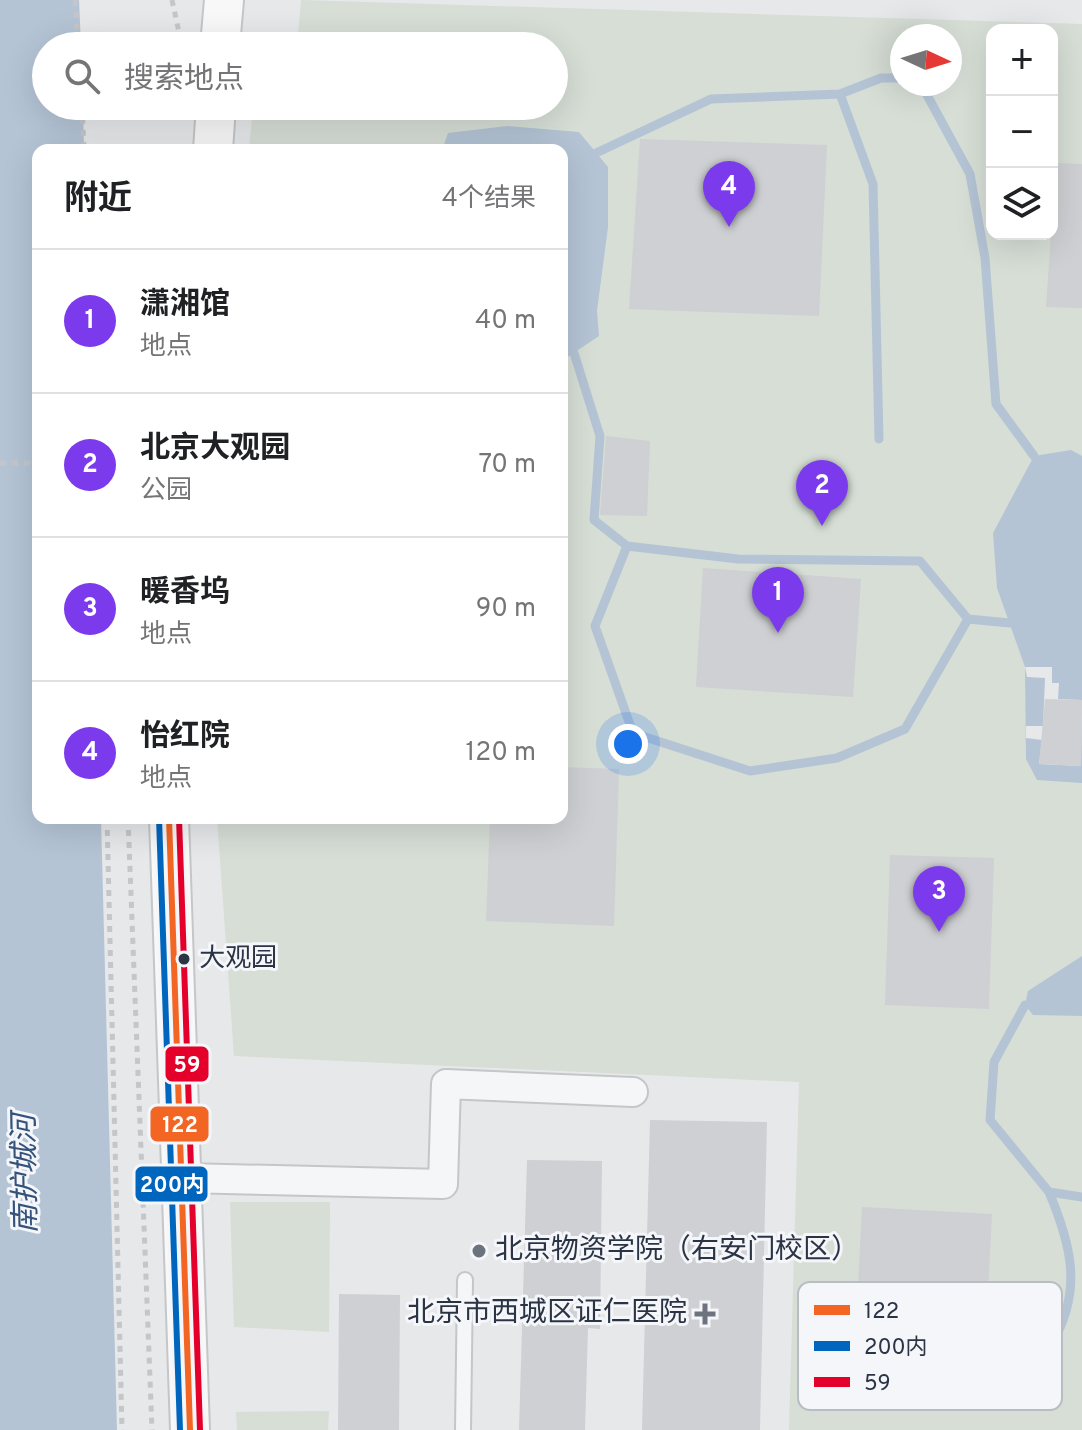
<!DOCTYPE html>
<html lang="zh">
<meta charset="utf-8">
<style>
body{margin:0;font-family:Overpass,"Noto Sans SC",sans-serif;background:#f6f6f6;color:#202124}
.controls{position:absolute;right:24px;top:24px;display:grid;overflow:hidden;border-radius:16px;box-shadow:0 8px 32px #0002}
.controls button{width:72px;height:72px;display:grid;place-items:center;padding:0;border:0;border-bottom:2px solid #e0e0e0;background:#fff;color:#202124;font:40px sans-serif}
.compass{position:absolute;left:890px;top:24px;width:72px;height:72px;border-radius:50%;background:#fff;box-shadow:0 8px 32px #0002;rotate:94deg}
.you{position:absolute;left:628px;top:744px;width:28px;height:28px;margin:-20px;border:6px solid #fff;border-radius:50%;background:#1a73e8;box-shadow:0 0 0 12px #1a73e833}
.badge{display:grid;place-items:center;width:52px;height:52px;border-radius:50%;background:#7c3aed;color:#fff;font-size:26px;font-weight:700}
.pin{position:absolute;translate:-50% -66px;filter:drop-shadow(0 2px 4px #0008)}
.pin::after{content:'';position:absolute;top:42px;width:28px;height:24px;background:inherit;clip-path:polygon(0 0,100% 0,50% 100%)}
.list{margin:0;padding:0;list-style:none}
h2{display:flex;justify-content:space-between;align-items:center;height:104px;margin:0;padding:0 32px;font-size:34px}
h2 small{font-size:26px;font-weight:400;color:#757577}
.list li{display:grid;grid-template-columns:52px 1fr auto;gap:24px;align-items:center;box-sizing:border-box;height:144px;padding:0 32px;border-top:2px solid #e0e0e0}
.list b{display:block;font-size:30px;white-space:nowrap}
.list p{margin:0;font-size:26px;white-space:nowrap;color:#757577}
.list em{font-size:26px;font-style:normal;color:#757577}
.icon{flex:none;width:44px;height:44px;fill:none;stroke:currentColor;stroke-width:2;stroke-linecap:round;stroke-linejoin:round}
.map{position:relative;flex:none;width:1082px;height:1430px;overflow:hidden}
.search{position:absolute;background:#fff;box-shadow:0 8px 32px #0002;left:32px;top:32px;width:536px;height:88px;display:flex;align-items:center;gap:20px;box-sizing:border-box;padding:0 28px;border-radius:44px;color:#757577;font-size:30px}
.panel{position:absolute;background:#fff;box-shadow:0 8px 32px #0002;left:32px;top:144px;width:536px;height:680px;border-radius:16px}
.map>svg:first-child{display:block}
.green{fill:#d6ded6;fill-rule:evenodd}
.water{fill:#b4c4d5}
.pier{fill:#e6e8ea}
.lines{fill:none;stroke-linecap:round;stroke-linejoin:round}
.stream{stroke:#b4c4d5;stroke-width:9}
.building{fill:#ced0d3}
.lane-casing{stroke:#c4c6c8;stroke-width:18}
.street-casing{stroke:#c4c6c8;stroke-width:32}
.secondary-casing{stroke:#c4c6c8;stroke-width:42}
.path{stroke:#c5c6ca;stroke-width:5;stroke-dasharray:6 6;stroke-linecap:butt}
.lane{stroke:#f5f6f7;stroke-width:14}
.street{stroke:#f5f6f7;stroke-width:28}
.secondary{stroke:#f8f8f8;stroke-width:38}
.bus-1-casing{stroke:#f4f6f9;stroke-width:12}
.bus-2-casing{stroke:#f4f6f9;stroke-width:12}
.bus-3-casing{stroke:#f4f6f9;stroke-width:12}
.bus-1{stroke:#f26522;stroke-width:6}
.bus-2{stroke:#0065bd;stroke-width:6}
.bus-3{stroke:#e4002b;stroke-width:6}
.bus-dot{fill:#2b3445;stroke:#f4f6f9;stroke-width:3}
.poi-dot{fill:#6c737f;stroke:#f4f6f9;stroke-width:3}
.labels{text-anchor:middle;dominant-baseline:central;stroke-width:6;stroke-linejoin:round;paint-order:stroke}
.bus-label{font-size:26px;fill:#2b3445;stroke:#f4f6f9;text-anchor:start}
.poi-label{font-size:28px;fill:#2b3445;stroke:#f4f6f9;text-anchor:start}
.water-label{font-size:30px;font-style:italic;fill:#34527a;stroke:#f4f6f9}
.key{fill:#f4f6f9;stroke:#b8bcc3;stroke-width:2}
.key-label{font-size:22px;fill:#2b3445}
.line-badge{stroke:#f4f6f9;stroke-width:3}
.badge-label{font-size:22px;text-anchor:middle;font-weight:bold;fill:#fff}
</style>
<div class="map">
<svg width="1082" height="1430" viewBox="0 0 1082 1430">
<rect width="100%" height="100%" fill="#e6e8ea"/>
<path class="green" d="M301 0 1082 24V1430H789L799 1082 234 1056 217 818H562V150H249L253 106H554V46H297ZM992 30H1052V234H992ZM902 36H950V84H902Z
M230 1202H330L329 1332 234 1327Z
M329 1411 328 1430H237L236 1412Z"/>
<path class="water" d="M0 0H79L81 46H46V106H83L84 150H38V818H101L117 1430H0Z
M507 126 579 132 608 167V227L597 311 599 336 563 360 562 150H442L448 133Z
M1071 450 1082 456V783L1037 780 1026 759 1025 667 997 588 993 533 1034 456Z
M1082 956V1016L1033 1015 1025 1005 1028 991Z"/>
<path class="pier" d="M1025 667H1052V683H1059L1058 699 1082 700 1081 766 1039 764 1042 740 1026 738V726H1043L1045 678 1027 677Z"/>
<g class="lines">
<path class="stream" d="M921 84 970 174 985 258 996 404 1034 456
M840 94 873 184 879 439
M596 153 711 99 840 94 881 78H902
M574 353 600 436 594 520 627 546 738 559 920 561 968 619 1010 623
M627 546 595 626 633 733 750 771 837 758 905 729 968 619
M1025 1005 994 1062 990 1120 1049 1192 1082 1197
M1049 1192C1072 1247 1082 1290 1053 1342"/>
</g>
<path class="building" d="M640 139 827 145 819 316 629 309Z
M1056 163 1082 164V308L1046 307Z
M606 436 650 441 647 516 600 515Z
M703 568 861 579 853 697 696 687Z
M1045 699 1082 700 1081 766 1039 764Z
M562 767 619 769 614 926 486 921 490 818H562Z
M890 855 994 858 989 1009 885 1005Z
M650 1120 767 1122 760 1430H642Z
M527 1160 602 1161 600 1329 588 1328 585 1430H519Z
M862 1207 992 1214 986 1334 856 1327Z
M339 1294 400 1295 399 1430H338Z"/>
<g class="lines">
<defs>
<path id="lane" d="M463 1430 465 1280"/>
<path id="street" d="M184 1178 443 1184 446 1084 633 1092"/>
<path id="secondary" d="M220 46 224 0
M213 150 216 106
M169 818 190 1430"/>
</defs>
<use href="#lane" class="lane-casing"/>
<use href="#street" class="street-casing"/>
<use href="#secondary" class="secondary-casing"/>
<path class="path" d="M75 0 78 46
M172 0 182 46
M82 106 84 150
M0 463H38
M107 818 122 1430
M128 818 152 1430"/>
<use href="#lane" class="lane"/>
<use href="#street" class="street"/>
<use href="#secondary" class="secondary"/>
<defs>
<path id="bus-1" d="M169 818 190 1430"/>
<path id="bus-2" d="M159 818 180 1430"/>
<path id="bus-3" d="M179 818 200 1430"/>
</defs>
<use href="#bus-1" class="bus-1-casing"/>
<use href="#bus-2" class="bus-2-casing"/>
<use href="#bus-3" class="bus-3-casing"/>
<use href="#bus-1" class="bus-1"/>
<use href="#bus-2" class="bus-2"/>
<use href="#bus-3" class="bus-3"/>
</g>
<circle class="bus-dot" cx="184" cy="959" r="7"/>
<g class="poi-dot">
<circle cx="479" cy="1251" r="8"/>
<path d="M701 1302h8v8h8v8h-8v8h-8v-8h-8v-8h8z"/>
</g>
<g class="labels">
<g class="bus-label">
<text x="199" y="959">大观园</text>
</g>
<g class="poi-label">
<text x="495" y="1251">北京物资学院（右安门校区）</text>
<text x="687" y="1314" text-anchor="end">北京市西城区证仁医院</text>
</g>
<g class="water-label">
<text transform="translate(27 1174) rotate(-91)">南护城河</text>
</g>
</g>
<rect x="798" y="1282" width="264" height="128" rx="12" class="key"/>
<rect x="814" y="1305" width="36" height="10" fill="#f26522"/>
<rect x="814" y="1341" width="36" height="10" fill="#0065bd"/>
<rect x="814" y="1377" width="36" height="10" fill="#e4002b"/>
<g class="key-label">
<text x="864" y="1318">122</text>
<text x="864" y="1354">200内</text>
<text x="864" y="1390">59</text>
</g>
<g class="line-badge">
<rect x="164" y="1045" width="46" height="38" rx="8" fill="#e4002b"/>
<rect x="149" y="1105" width="61" height="38" rx="8" fill="#f26522"/>
<rect x="134" y="1165" width="75" height="38" rx="8" fill="#0065bd"/>
</g>
<g class="badge-label">
<text x="187" y="1072">59</text>
<text x="180" y="1132">122</text>
<text x="172" y="1192">200内</text>
</g>
</svg>
<div class="controls">
<button>+</button>
<button>−</button>
<button><svg class="icon" aria-label="layers" viewBox="0 0 24 24"><path d="M12 4l9 5-9 5-9-5zM3 14l9 5 9-5"/></svg></button>
</div>
<svg class="compass" viewBox="-18 -18 36 36"><path d="M0-13l5 13h-10z" fill="#e53935"/><path d="M0 13l5-13h-10z" fill="#757577"/></svg>
<div class="you"></div>
<div class="pin badge" style="left:778px;top:633px">1</div>
<div class="pin badge" style="left:822px;top:526px">2</div>
<div class="pin badge" style="left:939px;top:932px">3</div>
<div class="pin badge" style="left:729px;top:227px">4</div>
<div class="search"><svg class="icon" aria-label="search" viewBox="0 0 24 24"><circle cx="10" cy="10" r="6"/><path d="M15 15l6 6"/></svg>搜索地点</div>
<section class="panel">
<h2>附近<small>4个结果</small></h2>
<ul class="list">
<li><span class="badge">1</span><div><b>潇湘馆</b><p>地点</p></div><em>40 m</em></li>
<li><span class="badge">2</span><div><b>北京大观园</b><p>公园</p></div><em>70 m</em></li>
<li><span class="badge">3</span><div><b>暖香坞</b><p>地点</p></div><em>90 m</em></li>
<li><span class="badge">4</span><div><b>怡红院</b><p>地点</p></div><em>120 m</em></li>
</ul>
</section>
</div>
